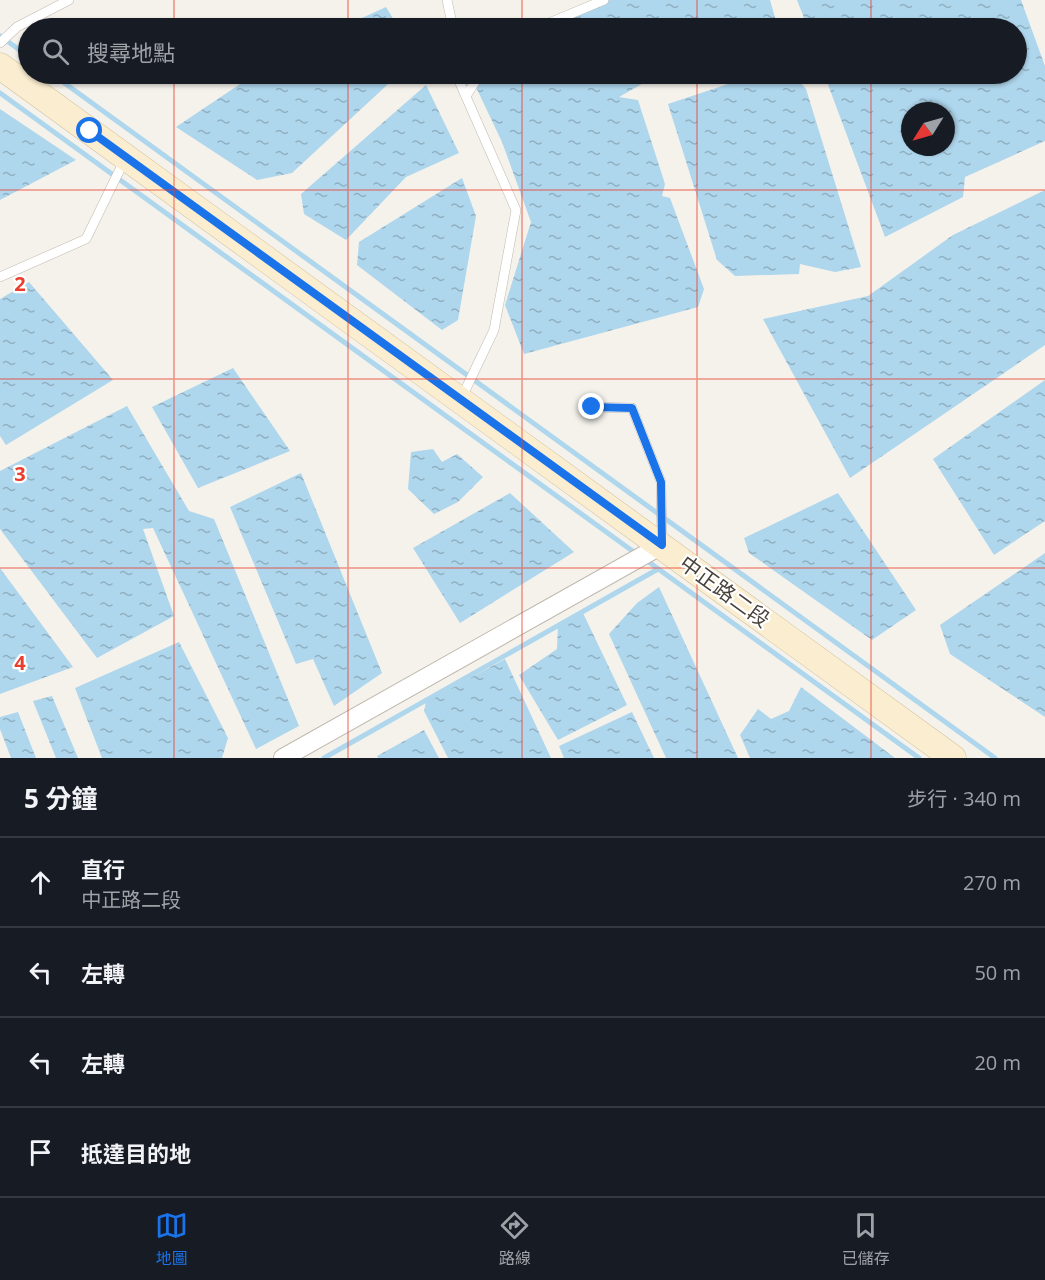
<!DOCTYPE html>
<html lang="zh-TW">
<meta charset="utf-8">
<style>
body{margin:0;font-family:"Open Sans","Noto Sans TC",sans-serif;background:#20242c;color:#f1f3f6}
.compass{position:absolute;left:901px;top:102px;width:54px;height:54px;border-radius:50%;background:#171b24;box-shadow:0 2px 4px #0004;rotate:233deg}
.stop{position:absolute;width:18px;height:18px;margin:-14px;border:4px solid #1a73e8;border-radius:50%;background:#fff}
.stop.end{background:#1a73e8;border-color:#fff;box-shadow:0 2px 6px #0008}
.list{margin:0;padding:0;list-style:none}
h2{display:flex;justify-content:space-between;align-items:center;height:78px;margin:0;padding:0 24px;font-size:26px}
h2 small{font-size:20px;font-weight:400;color:#9ea1a6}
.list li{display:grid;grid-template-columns:39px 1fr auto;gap:18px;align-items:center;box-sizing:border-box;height:90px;padding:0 24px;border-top:2px solid #363941}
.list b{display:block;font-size:22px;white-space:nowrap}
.list p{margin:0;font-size:20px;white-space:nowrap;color:#9ea1a6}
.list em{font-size:20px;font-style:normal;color:#9ea1a6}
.icon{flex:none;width:33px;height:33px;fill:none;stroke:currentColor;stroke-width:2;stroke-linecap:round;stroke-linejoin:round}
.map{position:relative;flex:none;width:1045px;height:758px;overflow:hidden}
.search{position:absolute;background:#171b24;box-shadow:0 2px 4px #0004;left:18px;right:18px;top:18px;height:66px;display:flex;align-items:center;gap:15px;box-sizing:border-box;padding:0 21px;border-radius:33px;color:#9ea1a6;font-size:22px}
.sheet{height:438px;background:#171b24}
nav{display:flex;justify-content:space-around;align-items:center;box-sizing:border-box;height:84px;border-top:2px solid #363941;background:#171b24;font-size:16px;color:#9ea1a6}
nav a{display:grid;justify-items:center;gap:3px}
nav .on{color:#1a73e8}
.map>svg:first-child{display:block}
.water{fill:url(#water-ripples);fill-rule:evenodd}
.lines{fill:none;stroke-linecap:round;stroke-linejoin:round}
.stream{stroke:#aed6ec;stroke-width:5}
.service-casing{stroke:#c0b9af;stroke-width:10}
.minor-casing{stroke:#c0b9af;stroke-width:20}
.secondary-casing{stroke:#d1c19f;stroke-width:27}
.service{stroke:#fff;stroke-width:9}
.minor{stroke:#fff;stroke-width:18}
.secondary{stroke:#fbeed0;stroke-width:26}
.route{stroke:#1a73e8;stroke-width:8}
.grid{fill:none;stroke:#ea3f2e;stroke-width:1.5;stroke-opacity:0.55}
.labels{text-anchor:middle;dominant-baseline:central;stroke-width:4.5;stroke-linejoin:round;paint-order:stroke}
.street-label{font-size:21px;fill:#49423a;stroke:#fff}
.grid-label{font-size:20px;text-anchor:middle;font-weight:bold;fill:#ea3f2e;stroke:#fff;stroke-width:4.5;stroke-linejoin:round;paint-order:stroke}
</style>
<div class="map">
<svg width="1045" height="758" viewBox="0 0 1045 758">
<defs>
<pattern id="water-ripples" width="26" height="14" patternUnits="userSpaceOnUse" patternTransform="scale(1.5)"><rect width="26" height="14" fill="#aed6ec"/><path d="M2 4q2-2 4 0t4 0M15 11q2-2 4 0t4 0" fill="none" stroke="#90afc0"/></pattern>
</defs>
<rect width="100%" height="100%" fill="#f5f2ec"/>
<path class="water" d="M599 0H770L778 28H535Z
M797 0H1021L1045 66V141L965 177 963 197 885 237 824 74H1016V28H808ZM910 111H946V147H910Z
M386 7 399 28H340Z
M255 74H399L292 173 257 180 176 127Z
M480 74H669L649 80 619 97 638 100 665 184 662 196 670 198 704 289 698 307 524 354 505 305 531 222 502 142 474 83Z
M758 74H793L806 89 861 267 835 272 800 264 799 274 735 276 717 260 668 104Z
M426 85 459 153 406 177 346 240 304 214 301 194Z
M0 109 76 160 0 200Z
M462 178 476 216 458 320 442 330 357 265 359 242Z
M1045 190V345L850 478 763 319 868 296 953 235Z
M29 282 113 380 6 445 0 436V299Z
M233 368 290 451 198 488 152 407Z
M1045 380V521L994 555 933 459Z
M127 406 189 511 214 519 299 726 256 749 153 528 143 529 174 616 97 658 0 529V471Z
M433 449 442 462 457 454 483 477 458 502 434 514 408 489 411 452Z
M301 473 382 673 334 706 313 659 296 664 230 507Z
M510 493 574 552 460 623 413 548Z
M838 493 916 610 872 640 749 553 744 538Z
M1045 553V717L950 654 940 625Z
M0 568 73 667 0 694Z
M659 587 738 758H666L609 634 637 603Z
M583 613 627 705 558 740 519 675 557 649 558 623Z
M179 642 228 738 222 758H102L75 688Z
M505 659 551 758H448L424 711 426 702Z
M801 687 895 758H750L740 735 758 709 771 719 789 711Z
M52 696 78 758H56L33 701Z
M18 712 36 758H11L0 729V717Z
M632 712 654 758H564L559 746Z
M424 730 439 758H378L377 756Z"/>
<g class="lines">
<path class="stream" d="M0 36 28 56
M52 74 995 758
M0 93 638 555
M646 560 919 758
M324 758 658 569"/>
<defs>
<path id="service" d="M447 0 453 28
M537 28 604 0
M0 43 17 27 69 0
M456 74 516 210 494 330 461 399
M466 96 480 74
M0 277 86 239 125 159
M592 407 632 408 661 482 662 543"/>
<path id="minor" d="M283 758 662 545"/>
<path id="secondary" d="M0 66 953 758"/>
</defs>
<use href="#service" class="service-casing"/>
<use href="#minor" class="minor-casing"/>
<use href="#secondary" class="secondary-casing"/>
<use href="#service" class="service"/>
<use href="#minor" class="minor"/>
<use href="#secondary" class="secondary"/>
</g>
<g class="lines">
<path class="route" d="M90 131 662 545 661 482 632 408 592 407"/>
</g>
<path class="grid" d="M174 0V28M348 0V28M522 0V28M697 0V28M871 0V28M174 74V758M348 74V758M522 74V758M697 74V758M871 74V758M0 190H1045M0 379H1045M0 568H1045"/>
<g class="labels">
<g class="street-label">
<text transform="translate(725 591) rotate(36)">中正路二段</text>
</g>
</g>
<g class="grid-label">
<text x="20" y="291">2</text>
<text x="20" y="481">3</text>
<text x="20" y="670">4</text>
</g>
</svg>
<svg class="compass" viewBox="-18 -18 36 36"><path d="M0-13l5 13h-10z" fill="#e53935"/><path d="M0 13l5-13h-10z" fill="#9ea1a6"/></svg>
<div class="stop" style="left:90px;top:131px"></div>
<div class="stop end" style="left:592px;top:407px"></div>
<div class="search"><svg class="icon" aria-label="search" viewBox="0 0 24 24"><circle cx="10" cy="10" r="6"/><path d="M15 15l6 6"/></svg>搜尋地點</div>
</div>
<section class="sheet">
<h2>5 分鐘<small>步行 · 340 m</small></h2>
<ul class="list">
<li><svg class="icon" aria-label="ahead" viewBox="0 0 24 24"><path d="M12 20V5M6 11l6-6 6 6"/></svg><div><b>直行</b><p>中正路二段</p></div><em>270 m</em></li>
<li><svg class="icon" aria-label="left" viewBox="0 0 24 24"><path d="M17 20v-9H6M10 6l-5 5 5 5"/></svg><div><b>左轉</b></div><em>50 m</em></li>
<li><svg class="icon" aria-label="left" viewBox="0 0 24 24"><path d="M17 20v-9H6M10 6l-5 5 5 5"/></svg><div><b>左轉</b></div><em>20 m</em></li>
<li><svg class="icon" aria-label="arrive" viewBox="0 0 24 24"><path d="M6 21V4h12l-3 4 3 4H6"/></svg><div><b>抵達目的地</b></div></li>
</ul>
</section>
<nav>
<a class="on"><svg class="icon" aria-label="map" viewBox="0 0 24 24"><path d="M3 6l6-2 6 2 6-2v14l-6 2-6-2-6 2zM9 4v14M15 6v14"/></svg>地圖</a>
<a><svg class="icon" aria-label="directions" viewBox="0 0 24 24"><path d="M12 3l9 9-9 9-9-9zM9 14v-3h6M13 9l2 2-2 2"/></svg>路線</a>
<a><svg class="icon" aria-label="saved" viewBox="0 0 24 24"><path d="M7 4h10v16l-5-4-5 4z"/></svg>已儲存</a>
</nav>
